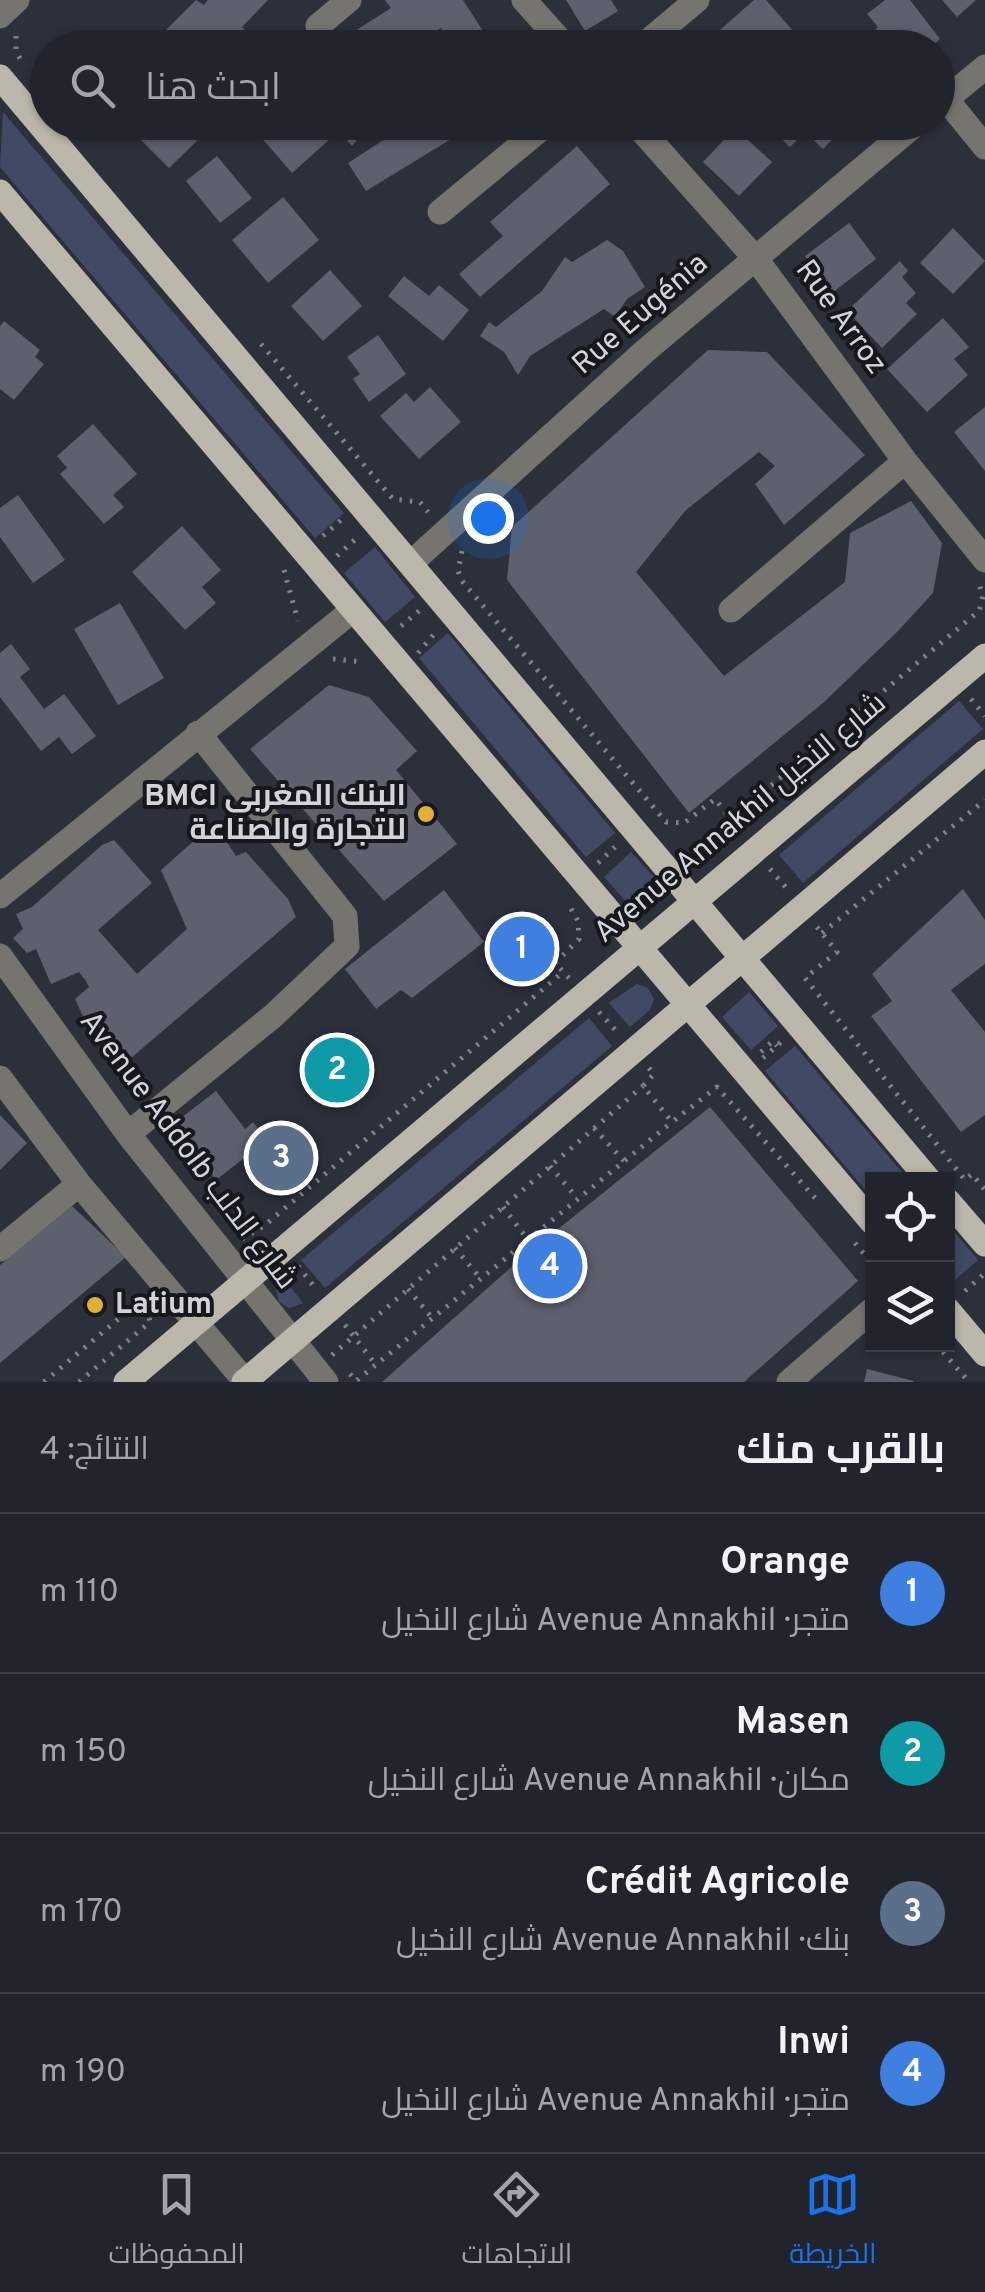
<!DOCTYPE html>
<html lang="ar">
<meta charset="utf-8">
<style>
body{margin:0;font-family:Overpass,Cairo,sans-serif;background:#2d3038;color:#f1f3f6;direction:rtl}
.controls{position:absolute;right:30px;bottom:30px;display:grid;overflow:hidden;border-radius:0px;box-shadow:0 2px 8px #0004}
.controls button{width:90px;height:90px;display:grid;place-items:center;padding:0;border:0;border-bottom:2px solid #3e4148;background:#21242c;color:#f1f3f6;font:50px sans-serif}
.you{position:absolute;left:488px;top:518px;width:35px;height:35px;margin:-25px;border:8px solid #fff;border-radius:50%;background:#1a73e8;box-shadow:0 0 0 15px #1a73e833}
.badge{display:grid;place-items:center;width:65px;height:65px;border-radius:50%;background:#1a73e8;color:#fff;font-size:32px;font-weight:700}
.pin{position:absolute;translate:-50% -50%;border:5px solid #fff;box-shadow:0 2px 10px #0006}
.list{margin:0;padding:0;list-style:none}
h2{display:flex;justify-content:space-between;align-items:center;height:130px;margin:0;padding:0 40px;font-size:42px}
h2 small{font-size:32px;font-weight:400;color:#a2a4a9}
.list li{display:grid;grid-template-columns:65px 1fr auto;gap:30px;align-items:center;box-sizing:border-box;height:160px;padding:0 40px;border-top:2px solid #3e4148}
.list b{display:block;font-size:38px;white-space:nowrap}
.list p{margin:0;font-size:32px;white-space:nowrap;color:#a2a4a9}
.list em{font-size:32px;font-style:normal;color:#a2a4a9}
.icon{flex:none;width:55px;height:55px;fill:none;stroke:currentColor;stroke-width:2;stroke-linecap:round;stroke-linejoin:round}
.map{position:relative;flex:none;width:985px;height:1382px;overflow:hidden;direction:ltr}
.search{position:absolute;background:#21242c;box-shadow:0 2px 8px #0004;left:30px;right:30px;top:30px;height:110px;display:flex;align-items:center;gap:25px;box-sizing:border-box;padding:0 35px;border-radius:55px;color:#a2a4a9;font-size:38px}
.sheet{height:770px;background:#21242c}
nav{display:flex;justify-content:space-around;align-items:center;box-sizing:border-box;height:140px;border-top:2px solid #3e4148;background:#21242c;font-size:28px;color:#a2a4a9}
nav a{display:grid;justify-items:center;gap:5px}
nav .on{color:#1a73e8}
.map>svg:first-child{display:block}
.green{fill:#424965}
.building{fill:#5d606d}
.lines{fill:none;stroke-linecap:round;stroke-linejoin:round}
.path{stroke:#81848d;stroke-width:5;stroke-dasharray:2.5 8;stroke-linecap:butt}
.minor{stroke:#76746e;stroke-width:25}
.major{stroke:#bcb7ab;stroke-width:25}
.poi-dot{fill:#dfb034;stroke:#16181d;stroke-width:4}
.labels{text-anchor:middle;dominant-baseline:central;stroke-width:8;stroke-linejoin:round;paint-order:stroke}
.street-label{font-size:30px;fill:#d2d4dc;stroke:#16181d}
.poi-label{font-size:30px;font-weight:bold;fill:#d2d4dc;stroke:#16181d;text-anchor:end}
</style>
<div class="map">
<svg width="985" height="1382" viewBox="0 0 985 1382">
<rect width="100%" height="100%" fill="#2c303b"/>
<path class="green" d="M3 112 344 513 315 538 0 167Z
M375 547 415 597 385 622 344 573Z
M448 633 615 833 586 857 419 658Z
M959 701 983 729 803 883 779 855Z
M631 852 666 890 638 915 604 877Z
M637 984 648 988 654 999 650 1010 630 1027 609 1003Z
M749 992 778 1026 751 1050 722 1017Z
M589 1018 612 1046 325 1288 301 1260Z
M795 1046 906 1177 903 1179 872 1180V1198L765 1071Z
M948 1224 978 1260 948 1286Z
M284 1279 303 1303H304L289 1308 279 1302 276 1290Z"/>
<path class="building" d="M196 0 204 5 208 0H268L242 27 255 40 247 48H172L160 36Z
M385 0H463L494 48H454L441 28 412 48H366L355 31 391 8Z
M566 0H611L618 11 585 31Z
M754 0H766L802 41 795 48H777L773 43 768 48H722L712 37Z
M885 0H910L940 39 930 48H857L878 27 867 14Z
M942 0H976L957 17Z
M153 122H187L201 137 169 168 138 137Z
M248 122 288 124 372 122 352 146 339 131 292 173Z
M374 122H479L366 191 348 163 385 139Z
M764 122H849L823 149 805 132 790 147Z
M735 128 772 162 739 196 703 162Z
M577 146 610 184 480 297 459 274 503 236 490 222Z
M217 156 252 198 220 223 186 181Z
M283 197 319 240 268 283 232 240Z
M849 223 876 259 832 293 805 256Z
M953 228 985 261 953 294 920 263Z
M607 240 623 251 645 287 627 299 615 317 604 309 530 356 518 375 504 352 480 336 489 322 496 327 542 291 565 257 572 262Z
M900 261 908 271 902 277 916 293 906 303 917 314 882 348 847 311Z
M330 270 362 306 323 341 291 306Z
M404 276 429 296 439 285 469 310 443 341 388 296Z
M943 318 969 347 954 359 968 375 927 412 887 369Z
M4 321 40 350 35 357 44 364 14 400 0 389V326Z
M378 335 406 374 369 402 353 379 360 374 347 357Z
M708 350 767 352 865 455 784 525 755 484 775 466 759 452 686 510 636 572 724 676 845 582 850 533 911 501 942 543 933 593 897 632 823 703 689 813 507 580 512 527Z
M430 387 461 422 419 459 380 416 406 393 414 402Z
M985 407V471L954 432Z
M93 424 137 474 113 495 124 507 104 524 60 474 67 468 57 456Z
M18 495 65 560 33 583 0 537V508Z
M182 526 221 570 202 587 216 603 185 630 132 572Z
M120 603 164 678 118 705 74 629Z
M11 644 30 669 20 677 44 709 64 694 96 736 72 754 59 737 41 751 0 697V653Z
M329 685 369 697 417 751 396 770 457 844 384 901 250 749Z
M214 823 236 856 246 852 288 899 296 917 117 1070 96 1023 88 1027 75 999 89 987 86 981 79 972 51 984 36 949 27 953 13 938 23 929 16 914 32 907 102 845 114 840 152 883 98 930 137 974 187 929 161 870Z
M963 889 985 920V964L951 990 985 1032V1115L961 1132 871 1016 892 1001 872 974Z
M444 890 484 942 412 998 401 990 376 1009 345 969Z
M336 1037 367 1078 339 1102 307 1062Z
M216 1091 245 1129 253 1122 267 1140 216 1180 173 1124Z
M710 1107 858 1281 744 1382H382L517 1262Z
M0 1115 27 1143 0 1170Z
M72 1206 126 1257 0 1363V1265Z
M867 1369 914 1381 913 1382H864Z"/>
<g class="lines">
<path class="path" d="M16 36V52L23 63
M261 344 393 499 420 502 428 512
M323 536 341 520
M462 551 458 571 462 581 666 822 684 823 715 799 742 833
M337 556 359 536
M284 570 298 621
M401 626 419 611
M418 653 435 633
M333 659 364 662
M971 699 985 716
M731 819 979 611 983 596 979 584
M598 863 615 847
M770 869 789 891
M817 927 837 952 805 978 965 1180 972 1174 985 1190
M822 933 985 800
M569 978 555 963 579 939 578 921 570 907
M599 1012 619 1034
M761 1052 773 1041 777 1046
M763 1058 781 1042
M649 1068 654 1074 643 1086 672 1122 717 1087 815 1198
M594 1128 624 1161
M550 1166 577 1198
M503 1207 528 1240
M242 1239 265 1225 563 972
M855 1243 872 1264
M455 1248 481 1279
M298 1266 316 1289
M871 1288 866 1282 872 1271
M408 1289 433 1319
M965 1291 985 1273
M345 1325 376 1365
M936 1344 969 1382
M332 1355 643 1086
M350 1374 356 1381 672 1122
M44 1382 142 1299
M79 1382 150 1322 146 1305"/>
<path class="minor" d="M524 0 567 48
M0 16 17 0
M318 26 349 0
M640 48 697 0
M946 99 985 147
M938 106 985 67
M634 122 756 259 905 461 985 560
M440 212 549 122
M411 563 645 351 918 122
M731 610 905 461
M0 896 353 610
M0 956 128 1134 326 1382
M0 1078 79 1184 246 1382
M128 1134 273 1016 347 946 345 916 198 733
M0 1249 79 1184
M789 1382 872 1310"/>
<path class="major" d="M0 77 929 1180
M0 192 872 1222
M948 1201 985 1244
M948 1310 985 1354
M126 1382 985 656
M244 1382 985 752"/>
</g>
<g class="poi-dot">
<circle cx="426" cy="814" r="10"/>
<circle cx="95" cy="1305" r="10"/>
</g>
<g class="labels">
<g class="street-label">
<text transform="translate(641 315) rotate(-41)">Rue Eugénia</text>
<text transform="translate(840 318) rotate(54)">Rue Arroz</text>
<text transform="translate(741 819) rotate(-40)">Avenue Annakhil شارع النخيل</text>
<text transform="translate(187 1151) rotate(53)">Avenue Addolb شارع الدلب</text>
</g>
<g class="poi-label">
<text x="406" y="797">BMCI البنك المغربي<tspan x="406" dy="34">للتجارة والصناعة</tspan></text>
<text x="115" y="1305" text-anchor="start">Latium</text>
</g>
</g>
</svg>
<div class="controls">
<button><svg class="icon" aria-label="locate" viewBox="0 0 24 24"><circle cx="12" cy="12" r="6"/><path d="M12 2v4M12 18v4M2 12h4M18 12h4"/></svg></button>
<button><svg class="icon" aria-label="layers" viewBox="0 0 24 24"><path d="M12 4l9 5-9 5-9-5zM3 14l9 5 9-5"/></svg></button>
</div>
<div class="you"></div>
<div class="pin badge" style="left:522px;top:949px;background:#3f7fe0">1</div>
<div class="pin badge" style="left:337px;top:1070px;background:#0f9aa8">2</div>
<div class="pin badge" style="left:281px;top:1158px;background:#5c6f8a">3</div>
<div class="pin badge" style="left:550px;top:1266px;background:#3f7fe0">4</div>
<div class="search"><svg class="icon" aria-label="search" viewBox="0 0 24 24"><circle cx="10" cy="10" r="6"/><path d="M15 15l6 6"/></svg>ابحث هنا</div>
</div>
<section class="sheet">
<h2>بالقرب منك<small>النتائج: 4</small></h2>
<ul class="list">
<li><span class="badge" style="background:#3f7fe0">1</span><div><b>Orange</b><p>متجر · Avenue Annakhil شارع النخيل</p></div><em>110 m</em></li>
<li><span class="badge" style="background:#0f9aa8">2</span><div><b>Masen</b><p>مكان · Avenue Annakhil شارع النخيل</p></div><em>150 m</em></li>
<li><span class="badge" style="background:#5c6f8a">3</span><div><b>Crédit Agricole</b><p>بنك · Avenue Annakhil شارع النخيل</p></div><em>170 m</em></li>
<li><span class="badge" style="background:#3f7fe0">4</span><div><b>Inwi</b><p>متجر · Avenue Annakhil شارع النخيل</p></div><em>190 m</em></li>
</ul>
</section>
<nav>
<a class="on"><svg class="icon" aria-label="map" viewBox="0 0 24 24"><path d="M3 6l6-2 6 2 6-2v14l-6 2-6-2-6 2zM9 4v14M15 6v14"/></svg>الخريطة</a>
<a><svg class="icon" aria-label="directions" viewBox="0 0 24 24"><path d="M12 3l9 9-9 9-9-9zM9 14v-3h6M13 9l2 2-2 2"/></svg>الاتجاهات</a>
<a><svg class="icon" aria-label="saved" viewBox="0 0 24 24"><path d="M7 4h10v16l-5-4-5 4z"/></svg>المحفوظات</a>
</nav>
